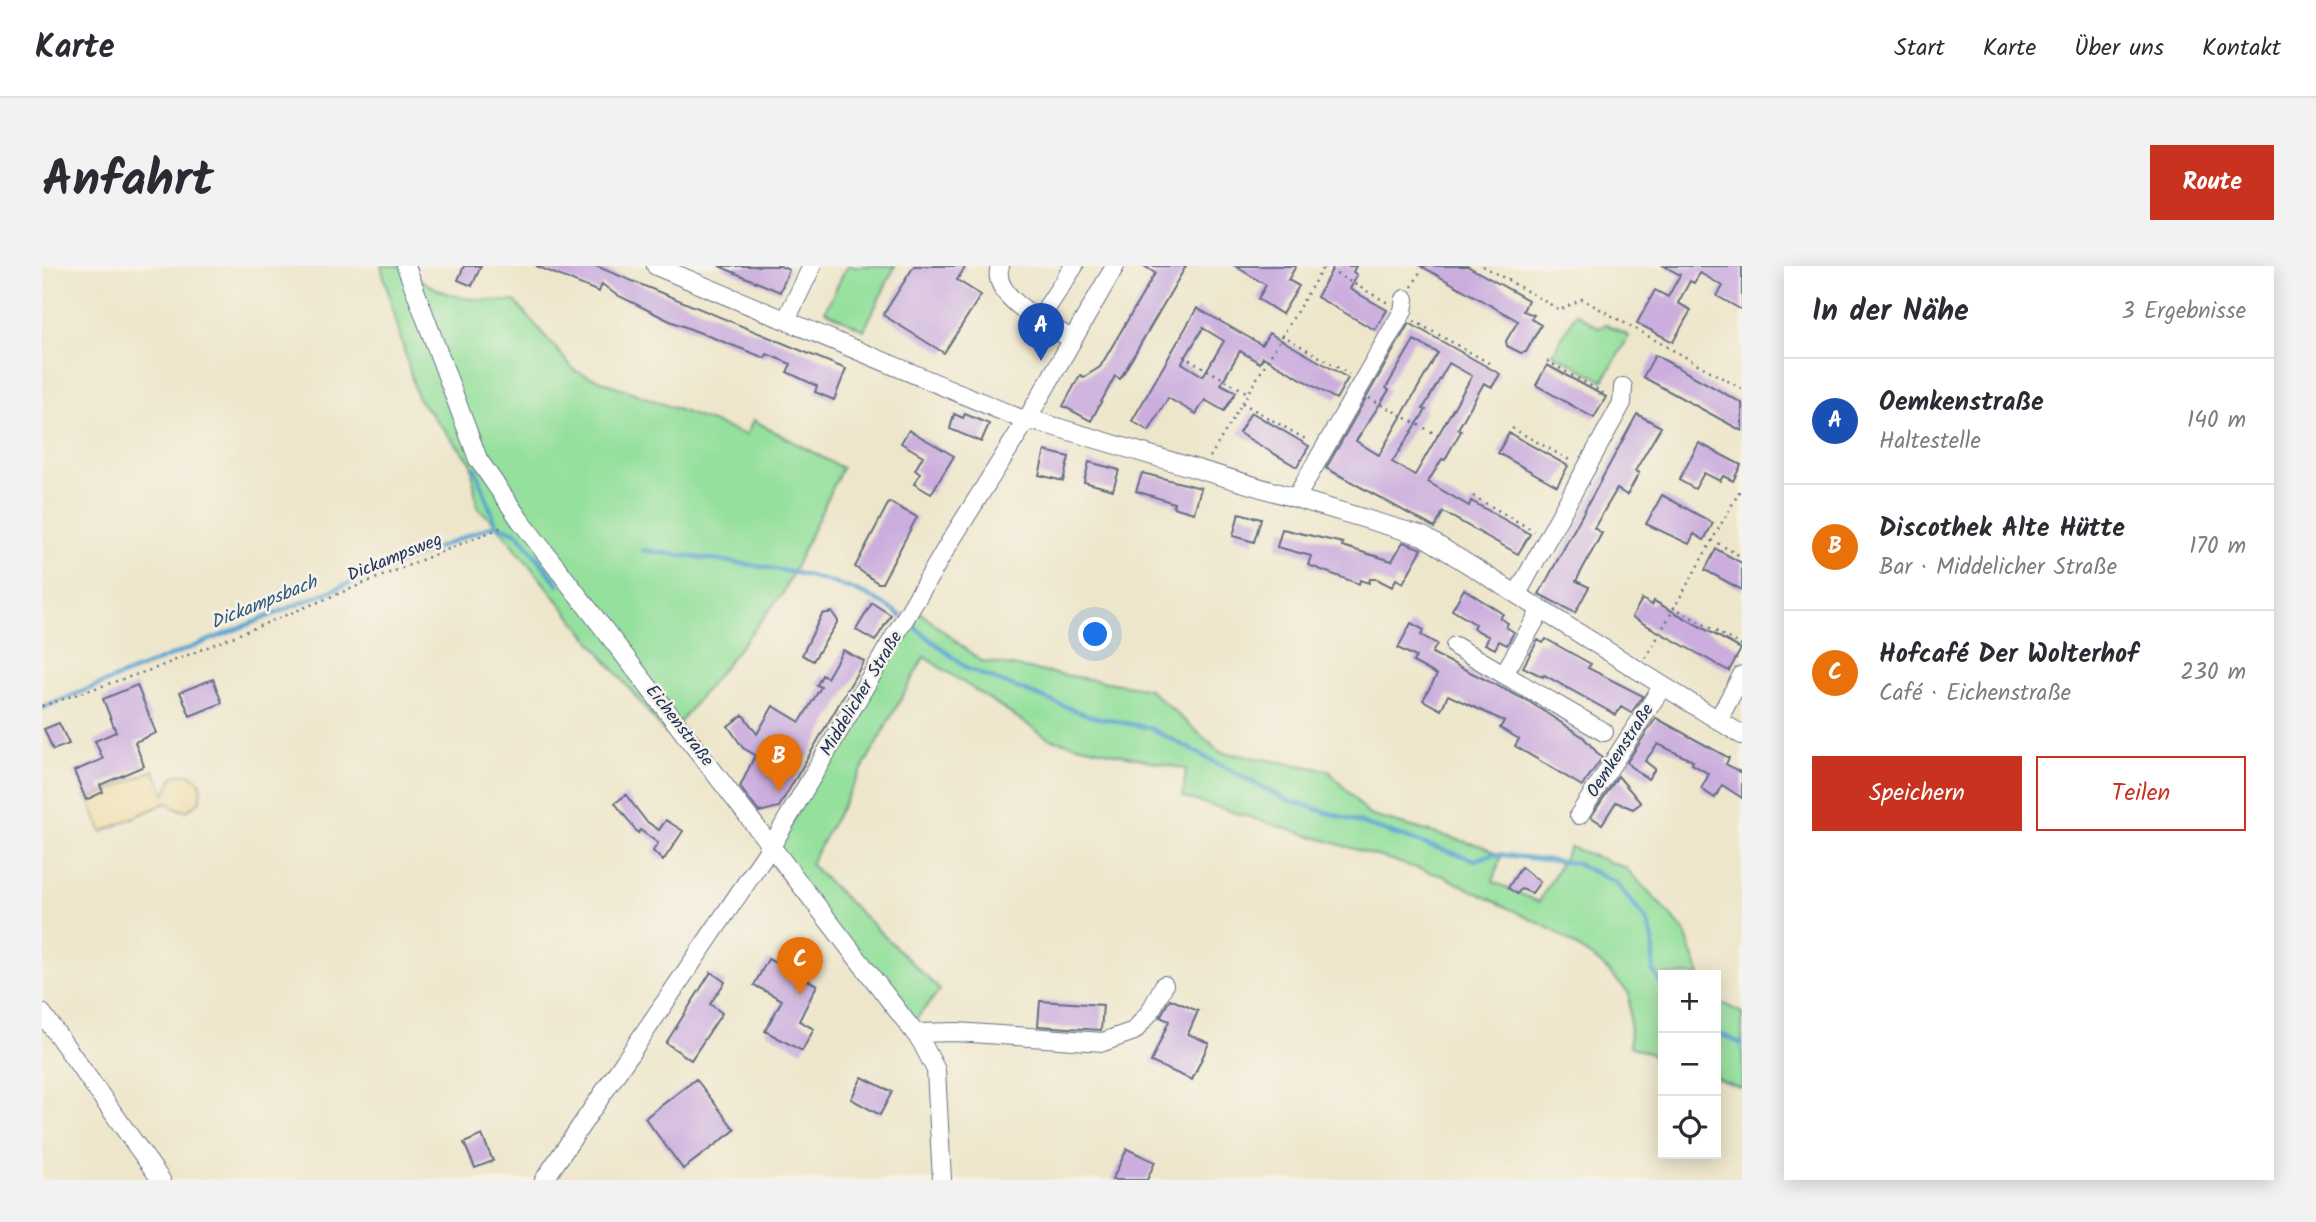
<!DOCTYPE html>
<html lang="de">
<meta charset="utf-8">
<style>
body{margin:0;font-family:Kalam,sans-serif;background:#f2f2f3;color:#2b2b33}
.controls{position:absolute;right:21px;bottom:21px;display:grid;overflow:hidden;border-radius:0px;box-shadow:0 4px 18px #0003}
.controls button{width:63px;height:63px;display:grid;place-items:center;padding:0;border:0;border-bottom:2px solid #e1e1e2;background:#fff;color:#2b2b33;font:35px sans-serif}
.you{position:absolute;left:1054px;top:369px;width:24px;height:24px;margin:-18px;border:5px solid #fff;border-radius:50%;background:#1a73e8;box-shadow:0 0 0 10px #1a73e833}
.badge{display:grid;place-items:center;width:46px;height:46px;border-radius:50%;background:#c8321e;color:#fff;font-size:23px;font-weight:700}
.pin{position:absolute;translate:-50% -58px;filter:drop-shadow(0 2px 4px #0008)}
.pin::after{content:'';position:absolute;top:37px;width:24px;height:21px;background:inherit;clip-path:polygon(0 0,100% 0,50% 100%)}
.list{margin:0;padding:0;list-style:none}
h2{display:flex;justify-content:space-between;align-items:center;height:91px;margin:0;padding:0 28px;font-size:30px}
h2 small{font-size:23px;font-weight:400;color:#7c7c81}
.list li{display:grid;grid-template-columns:46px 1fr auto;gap:21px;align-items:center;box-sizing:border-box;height:126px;padding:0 28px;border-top:2px solid #e1e1e2}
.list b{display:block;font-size:26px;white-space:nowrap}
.list p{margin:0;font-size:23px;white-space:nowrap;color:#7c7c81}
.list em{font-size:23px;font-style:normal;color:#7c7c81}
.actions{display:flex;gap:14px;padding:21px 28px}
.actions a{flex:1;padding:16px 0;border:2px solid #c8321e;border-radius:0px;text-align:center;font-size:24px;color:#c8321e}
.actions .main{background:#c8321e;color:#fff}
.icon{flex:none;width:38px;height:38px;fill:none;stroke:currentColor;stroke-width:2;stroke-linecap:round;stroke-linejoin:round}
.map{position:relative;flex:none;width:1700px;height:914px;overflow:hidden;border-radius:0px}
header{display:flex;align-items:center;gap:42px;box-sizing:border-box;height:98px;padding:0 35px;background:#fff;border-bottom:2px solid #e1e1e2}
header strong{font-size:33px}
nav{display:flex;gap:38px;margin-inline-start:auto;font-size:24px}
.intro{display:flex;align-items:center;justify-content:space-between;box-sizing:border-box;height:168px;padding:0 42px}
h1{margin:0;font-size:49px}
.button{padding:18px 32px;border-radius:0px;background:#c8321e;color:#fff;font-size:24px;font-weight:700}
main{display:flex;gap:42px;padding:0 42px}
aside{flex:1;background:#fff;border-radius:0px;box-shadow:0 4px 18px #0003}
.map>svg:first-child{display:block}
.green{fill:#94e09c;stroke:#58887d;stroke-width:2}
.sand{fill:#eeda9e;stroke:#84847e;stroke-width:2}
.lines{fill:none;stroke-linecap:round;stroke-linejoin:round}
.stream{stroke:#57a3d0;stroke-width:4.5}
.building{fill:#cbadde;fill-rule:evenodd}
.minor-casing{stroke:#656f84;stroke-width:20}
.path{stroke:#656f84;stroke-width:2.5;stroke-dasharray:2 5;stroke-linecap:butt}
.minor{stroke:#fff;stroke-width:18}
.labels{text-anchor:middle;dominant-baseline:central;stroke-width:5;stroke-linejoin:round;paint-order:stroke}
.street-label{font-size:18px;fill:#1b2f5e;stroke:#f7f3e8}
.water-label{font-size:19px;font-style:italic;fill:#305886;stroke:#f7f3e8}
</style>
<header>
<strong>Karte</strong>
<nav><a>Start</a><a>Karte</a><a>Über uns</a><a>Kontakt</a></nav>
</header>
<div class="intro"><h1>Anfahrt</h1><a class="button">Route</a></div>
<main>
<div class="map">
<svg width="1700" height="914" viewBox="0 0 1700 914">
<rect width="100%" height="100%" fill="#f7f3e8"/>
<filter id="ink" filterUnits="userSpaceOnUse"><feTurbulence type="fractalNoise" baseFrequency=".0143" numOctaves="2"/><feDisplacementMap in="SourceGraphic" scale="14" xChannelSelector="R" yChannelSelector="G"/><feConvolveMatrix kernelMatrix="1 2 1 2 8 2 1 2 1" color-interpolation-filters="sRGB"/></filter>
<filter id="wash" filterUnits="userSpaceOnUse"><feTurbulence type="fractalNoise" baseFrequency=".00686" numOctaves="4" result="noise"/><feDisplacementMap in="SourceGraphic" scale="28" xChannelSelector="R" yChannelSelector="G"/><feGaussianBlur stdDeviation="1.57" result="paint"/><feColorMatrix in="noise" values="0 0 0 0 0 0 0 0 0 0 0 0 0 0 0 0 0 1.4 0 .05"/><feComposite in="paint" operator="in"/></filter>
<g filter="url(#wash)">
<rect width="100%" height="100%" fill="#eee6cb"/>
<path class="green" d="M339 0H362C397 33 427 35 473 35L533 105 704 169 711 154 800 202 741 327 638 456 624 468 454 258 435 241 429 196 375 131Z
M805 0H853L822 64 783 45Z
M1534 47 1557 62 1564 58 1587 70 1561 115 1511 87Z
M871 341 939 395 1107 423 1178 486 1286 504 1327 549 1443 581 1459 591 1451 616 1497 636 1528 581 1584 602 1642 664 1658 709H1621V793L1588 780 1587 727 1558 697 1511 664 1401 610 1141 531 1144 503 1008 473 882 391 768 598 898 724 869 759 727 596Z
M1674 734 1700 747V822L1674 812Z"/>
<path class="sand" d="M112 504 123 529 131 511C142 505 152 508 159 518L158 535 144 545 132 542 126 536 60 566 46 534Z"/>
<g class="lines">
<path class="stream" d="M433 202 454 258 476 267 516 318
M601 284C676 296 800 302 859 350
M865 355 926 403 1048 450 1108 462 1243 533 1433 594 1453 588 1532 597 1573 616 1605 655 1611 674V705L1621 720
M0 442 454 258
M1674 766 1700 778"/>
</g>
<g id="blocks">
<path class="building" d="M422 0H439L430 20 416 14Z
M494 0H554L804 103 792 134 773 126 775 120 745 106 749 98 725 88 723 92 628 55 573 28 560 18 557 26Z
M677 0H738L747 4 738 26Z
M872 0H924L915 14 939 29 902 87 841 49Z
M1102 0H1144L1078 113 1073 110 1049 155 1021 140 1038 109 1042 111 1058 101 1113 7Z
M1193 0H1254L1246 14 1257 20 1240 48 1216 33 1224 19Z
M1292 0H1314L1311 6 1315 9 1308 23 1345 44 1333 64 1275 31Z
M1379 0H1425L1486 34 1481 45 1492 49 1489 53 1499 59 1484 86 1479 87 1465 80 1464 75 1476 55Z
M1622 0H1700V44L1675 30 1681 20 1658 7 1652 17 1648 15 1636 37 1649 44 1631 76 1595 57 1613 24 1626 31 1638 9Z
M1155 42 1220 79 1227 67 1306 112 1294 133 1221 91 1218 97 1198 85 1179 118 1194 126 1182 145 1163 134 1154 148 1126 132 1107 165 1090 155ZM1161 62 1182 75 1161 110 1140 97Z
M1367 57 1458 108 1450 121 1442 117 1416 163 1419 165 1406 188 1403 194 1400 193 1386 216 1427 240 1429 235 1488 268 1476 288 1401 246 1393 262 1284 202ZM1372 74 1396 87 1337 189 1314 175 1347 124 1344 122ZM1407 97 1430 110 1373 209 1350 196 1384 144 1381 143Z
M1613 89 1700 137V165L1601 111Z
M1505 99 1564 131 1552 152 1494 119Z
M1209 146 1267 180 1255 201 1197 167Z
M912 148 921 152 923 148 947 158 939 176 908 163Z
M1595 148 1619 161 1593 205 1597 207 1585 229 1575 223 1552 262 1560 267 1534 315 1547 321 1533 347 1497 328Z
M867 164 912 190 889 228 872 218 878 208 873 204 881 190 859 177Z
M1467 167 1526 200 1515 220 1456 187Z
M1657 177 1699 199 1691 215 1681 210 1678 215 1662 207 1653 223 1637 214Z
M1003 185 1027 191 1021 215 997 209Z
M1047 196 1077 204 1071 224 1042 216Z
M1100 207 1159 222 1152 247 1131 241 1132 237 1094 225Z
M1620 229 1671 257 1662 274 1652 268 1647 278 1604 258Z
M847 236 875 251 840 317H836L813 301Z
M1197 247 1219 253 1212 276 1191 270Z
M1240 263 1301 277 1300 280 1350 295 1361 276 1380 283 1361 317 1354 313 1350 321 1335 313H1328L1327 317 1318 314 1317 318 1266 299 1269 290 1235 281Z
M1674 283 1700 297V324L1663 304Z
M1422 323 1461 348 1458 352 1466 357 1464 361 1472 366 1465 379 1457 375 1453 383 1443 378 1447 371 1431 362 1433 358 1410 344Z
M1600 333 1610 339 1612 335 1699 383 1687 405 1590 351Z
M830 337 849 349 833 375 814 364Z
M790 346 796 355 771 395 760 389 780 348Z
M1369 357 1382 364 1379 369 1395 378 1390 387 1486 435 1541 471 1560 492 1540 520 1473 480 1477 473 1458 462 1462 455 1406 429 1399 444 1381 434 1395 409 1371 396 1374 391 1356 382Z
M1504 373 1549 398 1546 402 1601 430 1589 447 1579 441 1574 449 1502 409 1501 411 1481 401 1496 374 1501 377Z
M801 384 822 395 737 541 717 546 698 521 713 489 701 482 686 460 701 449 715 468 731 440 758 456 779 421 775 419 780 409 785 412Z
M171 413 180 437 148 450 138 426Z
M95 419 114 467 93 476 102 500 58 519 61 526 44 534 32 505 61 493 53 475 74 466 61 433Z
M1614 452 1687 492 1684 498 1700 507V532L1680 519 1673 532 1659 523 1667 508 1650 498 1651 495 1616 478 1603 495 1613 503 1606 513 1588 500 1585 496Z
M17 457 27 478 11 484 2 463Z
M1576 510 1599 537 1591 543 1574 536 1560 558 1549 551Z
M584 529 604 555 617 564 624 554 641 565 621 595 611 585 616 577 598 564 596 567 573 537Z
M1479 601 1498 616 1490 627 1479 623 1475 628 1466 622Z
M726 693 775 719 757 755 772 763 760 785 723 765 740 734 712 719Z
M669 706 683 716 668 738 680 747 649 794 624 777Z
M1128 733 1156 745 1146 768 1167 777 1150 814 1109 796 1127 755 1118 751Z
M998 735 1061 739 1059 764 996 760Z
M820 811 850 826 838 849 809 833Z
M654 813 693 864 641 903 603 852Z
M440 869 451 895 433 902 422 877Z
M1085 883 1113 896 1105 914H1070Z"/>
</g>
</g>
<g filter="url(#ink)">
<use href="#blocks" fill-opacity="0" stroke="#656f84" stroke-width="2"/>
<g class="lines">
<defs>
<path id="minor" d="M364 0 436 193 478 254 879 775 894 804 900 914
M614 0 984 155 997 156 1381 270 1700 469
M958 0C947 32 1008 59 1031 74
M998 52 1032 0
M744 54 770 0
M1255 230 1361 45 1363 33
M1475 328 1580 137 1581 121
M1413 380 1562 466
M1462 408 1499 344
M1676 454 1700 409
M1537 549 1620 421
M0 747 119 914
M873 767 914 766 1061 776 1092 765 1108 746 1122 719
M502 914 730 579 906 279 984 155 1073 0"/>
</defs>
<use href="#minor" class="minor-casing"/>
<path class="path" d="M1441 0 1518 44 1540 33 1700 123
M1282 1 1346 37
M1370 21 1381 0
M1372 55 1447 97
M1240 69 1307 108
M1141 90 1206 127
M1505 95 1565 129
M1327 132 1401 172
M1200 137 1267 175
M1470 162 1531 196
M1168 191 1282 0
M1431 230 1492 265
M1670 274 1700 291
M1631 341 1700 380
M1604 392 1700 221
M0 440 114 402 463 260"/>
<use href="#minor" class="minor"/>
</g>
</g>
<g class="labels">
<g class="street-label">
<text transform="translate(353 292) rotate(-22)">Dickampsweg</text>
<text transform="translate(820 428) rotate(-59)">Middelicher Straße</text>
<text transform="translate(637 460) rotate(52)">Eichenstraße</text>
<text transform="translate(1579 485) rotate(-57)">Oemkenstraße</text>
</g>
<g class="water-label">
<text transform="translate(222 337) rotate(-22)">Dickampsbach</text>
</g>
</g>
</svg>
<div class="controls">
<button>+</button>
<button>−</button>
<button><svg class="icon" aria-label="locate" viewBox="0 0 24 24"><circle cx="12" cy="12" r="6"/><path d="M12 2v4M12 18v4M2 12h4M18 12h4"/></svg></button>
</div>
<div class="you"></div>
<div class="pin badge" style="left:999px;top:95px;background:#1a4fb4">A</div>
<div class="pin badge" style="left:737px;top:526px;background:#e8710a">B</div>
<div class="pin badge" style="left:758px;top:729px;background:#e8710a">C</div>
</div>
<aside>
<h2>In der Nähe<small>3 Ergebnisse</small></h2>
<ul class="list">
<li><span class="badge" style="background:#1a4fb4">A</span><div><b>Oemkenstraße</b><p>Haltestelle</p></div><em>140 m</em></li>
<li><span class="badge" style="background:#e8710a">B</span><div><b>Discothek Alte Hütte</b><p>Bar · Middelicher Straße</p></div><em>170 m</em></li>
<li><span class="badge" style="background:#e8710a">C</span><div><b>Hofcafé Der Wolterhof</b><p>Café · Eichenstraße</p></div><em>230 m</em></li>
</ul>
<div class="actions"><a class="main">Speichern</a><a>Teilen</a></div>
</aside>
</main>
